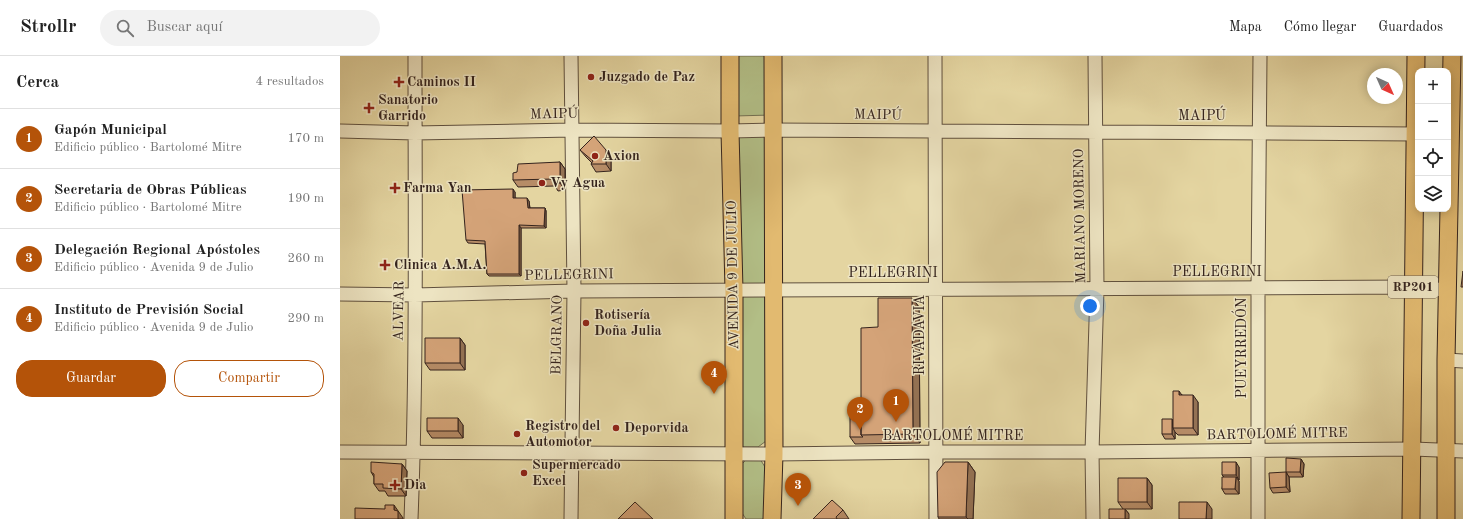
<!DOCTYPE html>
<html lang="es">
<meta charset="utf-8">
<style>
body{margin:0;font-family:"Old Standard TT",serif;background:#f2f2f2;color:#222}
.controls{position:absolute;right:12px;top:12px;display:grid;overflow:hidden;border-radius:8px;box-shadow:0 2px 10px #0003}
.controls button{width:36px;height:36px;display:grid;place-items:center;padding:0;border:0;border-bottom:1px solid #e0e0e0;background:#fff;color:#222;font:20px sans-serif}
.compass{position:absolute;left:1027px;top:12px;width:36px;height:36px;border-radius:50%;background:#fff;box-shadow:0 2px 10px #0003;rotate:135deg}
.you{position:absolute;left:750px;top:250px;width:14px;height:14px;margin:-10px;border:3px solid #fff;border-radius:50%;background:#1a73e8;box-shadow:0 0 0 6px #1a73e833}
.badge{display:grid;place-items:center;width:26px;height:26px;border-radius:50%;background:#b45309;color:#fff;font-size:13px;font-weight:700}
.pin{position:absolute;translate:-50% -33px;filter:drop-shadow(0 1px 2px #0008)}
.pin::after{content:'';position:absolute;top:21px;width:14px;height:12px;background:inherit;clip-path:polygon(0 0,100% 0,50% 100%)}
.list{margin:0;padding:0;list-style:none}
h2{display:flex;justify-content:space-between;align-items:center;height:52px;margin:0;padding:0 16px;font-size:17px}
h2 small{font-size:13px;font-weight:400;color:#767676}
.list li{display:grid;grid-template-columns:26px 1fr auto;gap:12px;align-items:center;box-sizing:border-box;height:60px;padding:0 16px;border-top:1px solid #e0e0e0}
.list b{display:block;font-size:15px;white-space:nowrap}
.list p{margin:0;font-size:13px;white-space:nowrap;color:#767676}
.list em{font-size:13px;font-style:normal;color:#767676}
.actions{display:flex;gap:8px;padding:12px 16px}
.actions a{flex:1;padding:9px 0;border:1px solid #b45309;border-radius:16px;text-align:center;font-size:14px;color:#b45309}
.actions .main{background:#b45309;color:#fff}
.icon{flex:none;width:22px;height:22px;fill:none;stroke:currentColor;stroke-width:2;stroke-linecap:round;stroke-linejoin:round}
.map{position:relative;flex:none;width:1123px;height:463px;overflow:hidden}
header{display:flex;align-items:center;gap:24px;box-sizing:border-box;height:56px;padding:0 20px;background:#fff;border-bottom:1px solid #e0e0e0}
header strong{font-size:19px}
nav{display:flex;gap:22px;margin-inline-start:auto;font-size:14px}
.search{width:280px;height:36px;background:#f2f2f2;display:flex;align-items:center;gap:10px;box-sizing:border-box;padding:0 14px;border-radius:22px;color:#767676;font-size:15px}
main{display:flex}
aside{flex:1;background:#fff}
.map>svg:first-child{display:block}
.green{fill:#b2be86;stroke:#737052}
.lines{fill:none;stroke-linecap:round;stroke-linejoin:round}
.minor-casing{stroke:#60503e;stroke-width:15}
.major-casing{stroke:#34231d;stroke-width:19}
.minor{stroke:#ede4c2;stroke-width:13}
.major{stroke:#e2ba70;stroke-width:17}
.wall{fill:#b68c67;stroke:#34231d}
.shaded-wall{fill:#947254;stroke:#34231d}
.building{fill:#d4a378;stroke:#34231d}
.poi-dot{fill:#8f2418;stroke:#ede4c2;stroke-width:1.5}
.labels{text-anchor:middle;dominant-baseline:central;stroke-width:3;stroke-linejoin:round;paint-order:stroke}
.shield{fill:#ede4c2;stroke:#6c5d4e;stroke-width:1}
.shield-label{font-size:13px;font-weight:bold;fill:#34231d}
.poi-label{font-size:14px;font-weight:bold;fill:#34231d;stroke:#ede4c2;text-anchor:start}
.street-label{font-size:14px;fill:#34231d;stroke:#ede4c2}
</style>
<header>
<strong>Strollr</strong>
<div class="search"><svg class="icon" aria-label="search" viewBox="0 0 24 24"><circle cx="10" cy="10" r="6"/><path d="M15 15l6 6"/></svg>Buscar aquí</div>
<nav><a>Mapa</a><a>Cómo llegar</a><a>Guardados</a></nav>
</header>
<main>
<aside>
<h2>Cerca<small>4 resultados</small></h2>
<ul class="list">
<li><span class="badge">1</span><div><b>Gapón Municipal</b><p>Edificio público · Bartolomé Mitre</p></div><em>170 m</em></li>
<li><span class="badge">2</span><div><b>Secretaria de Obras Públicas</b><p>Edificio público · Bartolomé Mitre</p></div><em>190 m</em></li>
<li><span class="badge">3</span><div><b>Delegación Regional Apóstoles</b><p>Edificio público · Avenida 9 de Julio</p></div><em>260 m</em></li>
<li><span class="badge">4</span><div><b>Instituto de Previsión Social</b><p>Edificio público · Avenida 9 de Julio</p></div><em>290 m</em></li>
</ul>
<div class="actions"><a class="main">Guardar</a><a>Compartir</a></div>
</aside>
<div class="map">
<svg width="1123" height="463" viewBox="0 0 1123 463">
<rect width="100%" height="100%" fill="#e4d5a1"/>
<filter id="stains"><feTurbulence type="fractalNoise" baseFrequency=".005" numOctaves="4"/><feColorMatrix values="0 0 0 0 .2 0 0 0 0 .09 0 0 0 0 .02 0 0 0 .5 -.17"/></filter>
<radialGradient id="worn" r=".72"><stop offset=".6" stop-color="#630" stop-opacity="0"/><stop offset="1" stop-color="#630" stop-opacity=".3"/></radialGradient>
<path class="green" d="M394 0H433L432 59 394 60Z
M429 78 427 231H394L392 79Z
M394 237H427L426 385 418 391H399Z
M407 403H420L425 411 426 457 423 463H406L402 457 400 410Z"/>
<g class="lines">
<defs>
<path id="minor" d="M595 0 596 463
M0 75 75 77 232 74 390 75 433 74 1076 78
M0 238 75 239 234 235 1073 231 1107 234
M1106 304 1123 305
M0 396 434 398 596 396H752L1073 393 1123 395
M71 463C77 309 75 154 75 0
M231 463 234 235 231 0
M753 463 752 396 757 233 755 0
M918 463V232L920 0"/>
<path id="major" d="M390 0V75L394 234V463
M432 463 434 398 433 0
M1071 463 1076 0
M1106 463V304L1112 0"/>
</defs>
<use href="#minor" class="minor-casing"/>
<use href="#major" class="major-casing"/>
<use href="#minor" class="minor"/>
<use href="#major" class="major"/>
</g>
<path class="wall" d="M240 94H266L271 101V115L256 116 251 108 252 107 246 101Z
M220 106 225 113V134L218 135 215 130 178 131 173 124 177 116Z
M175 136V142L189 145 190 152H205L206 155V172H181V220H149L147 218 145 188 128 187 126 184Z
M572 242 579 251 580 387 515 388 510 381 521 350 538 271Z
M120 282 125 289V314H90L85 307Z
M842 339 858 346V379H838L835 376V383H825L822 378 833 364Z
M123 369V382H92L87 375Z
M961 403 964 408 963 421H949L946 416Z
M628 406 635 416 633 463H599L598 461Z
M62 408 67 415 66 440H48L45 435H39L34 428V421L31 416Z
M899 411V424H898L899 425V438H885L882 433 884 421 882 419Z
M949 421 950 436 933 437 930 432Z
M807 422 812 429V453H785L789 458 783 453 778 446Z
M503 454 509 463H473Z"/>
<path class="shaded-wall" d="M266 94 271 101V115L266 108Z
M220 106 225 113V134L220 127Z
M173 133 175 136V145L173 142Z
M187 142 189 145 190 154 188 152Z
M205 152 206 155V172L204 170Z
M179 169 181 172V220L179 218Z
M572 242 579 251 580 387 573 378Z
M120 282 125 289V314L120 307Z
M839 335 844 342 839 339Z
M853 339 858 346V379L853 372Z
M118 362 123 369V382L118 375Z
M832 363 833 372 835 376V383L832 378Z
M961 403 964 408 963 421 960 416Z
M628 406 635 416 633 463H628L626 461Z
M896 406 899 411V424L896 419Z
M62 408 67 415 66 440 61 433Z
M946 416 949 421 950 436 946 431Z
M896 421 899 425V438L895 433Z
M807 422 812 429V453L807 446Z
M867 446 872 453V463H866Z
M54 449 63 462V463H58L54 454Z
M785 453 789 458V463H785Z"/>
<path class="building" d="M254 80 266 94V108H251L253 105 240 94Z
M220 106V127H213V123L173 124V117L177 116 178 108Z
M173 133V142H187L188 152H205L204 170 179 169V218H147L145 185 126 184 122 134Z
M1123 215V231H1121Z
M538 242H572L573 378 521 379V272L538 271Z
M85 282H120V307H85Z
M833 335H839V339H853V372H833Z
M510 350H521V379L523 381H510Z
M87 362H118V375H87Z
M822 363H832V378H822Z
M946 402 961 403 960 416H946Z
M31 406 62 408 61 433 43 432V428H34V418L31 416Z
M605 406H628L626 461H598L597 416Z
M882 406H896V419H882Z
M946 416V431L930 432 929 417Z
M882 421H896L895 433H882Z
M778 422H807V446H778Z
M492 444 503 454 496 461 497 463H473Z
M295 446 313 463H278Z
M839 446H867L866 463H839Z
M45 449H54V454L58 455V463H15V452L45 453Z
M769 453H785V463H769Z"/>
<g class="poi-dot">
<circle cx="251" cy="21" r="4"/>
<path d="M57 20h4v4h4v4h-4v4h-4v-4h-4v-4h4z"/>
<path d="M27 46h4v4h4v4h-4v4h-4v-4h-4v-4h4z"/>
<circle cx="255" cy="100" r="4"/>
<circle cx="202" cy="127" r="4"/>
<path d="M53 126h4v4h4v4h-4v4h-4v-4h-4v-4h4z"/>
<path d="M43 203h4v4h4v4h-4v4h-4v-4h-4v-4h4z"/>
<circle cx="246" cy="267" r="4"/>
<circle cx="276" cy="372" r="4"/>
<circle cx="177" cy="378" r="4"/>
<circle cx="184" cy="417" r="4"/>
<path d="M53 423h4v4h4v4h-4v4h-4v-4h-4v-4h4z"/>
</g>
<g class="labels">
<rect class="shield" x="1048" y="220" width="50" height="22" rx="3"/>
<g class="shield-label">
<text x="1073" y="231">RP201</text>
</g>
<g class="poi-label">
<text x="259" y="21">Juzgado de Paz</text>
<text x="67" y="26">Caminos II</text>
<text x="38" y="44">Sanatorio<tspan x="38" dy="16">Garrido</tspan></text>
<text x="263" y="100">Axion</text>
<text x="210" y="127">Vy Agua</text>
<text x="63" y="132">Farma Yan</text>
<text x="54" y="209">Clinica A.M.A.</text>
<text x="254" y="259">Rotisería<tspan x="254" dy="16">Doña Julia</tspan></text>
<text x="185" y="370">Registro del<tspan x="185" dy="16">Automotor</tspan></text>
<text x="284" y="372">Deporvida</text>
<text x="192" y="409">Supermercado<tspan x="192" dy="16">Excel</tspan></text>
<text x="64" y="429">Dia</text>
</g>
<g class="street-label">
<text transform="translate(214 58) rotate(-1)">MAIPÚ</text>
<text transform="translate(538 59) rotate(1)">MAIPÚ</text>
<text x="862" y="60">MAIPÚ</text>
<text transform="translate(740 160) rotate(-91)">MARIANO MORENO</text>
<text x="877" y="216">PELLEGRINI</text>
<text x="553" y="217">PELLEGRINI</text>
<text transform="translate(229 219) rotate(-1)">PELLEGRINI</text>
<text transform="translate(393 219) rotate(-91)">AVENIDA 9 DE JULIO</text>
<text transform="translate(59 255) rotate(-89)">ALVEAR</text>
<text transform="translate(217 279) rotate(-89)">BELGRANO</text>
<text transform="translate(580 279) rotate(-90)">RIVADAVIA</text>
<text transform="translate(902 292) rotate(-90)">PUEYRREDÓN</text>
<text transform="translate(937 378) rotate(-1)">BARTOLOMÉ MITRE</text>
<text x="613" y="380">BARTOLOMÉ MITRE</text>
</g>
</g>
<rect width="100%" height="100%" filter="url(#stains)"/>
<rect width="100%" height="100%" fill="url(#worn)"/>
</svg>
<div class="controls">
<button>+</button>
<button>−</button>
<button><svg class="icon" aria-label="locate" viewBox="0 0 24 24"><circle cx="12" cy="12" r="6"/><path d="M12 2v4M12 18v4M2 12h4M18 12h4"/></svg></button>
<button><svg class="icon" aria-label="layers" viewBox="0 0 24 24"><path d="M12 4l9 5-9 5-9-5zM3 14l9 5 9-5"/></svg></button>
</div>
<svg class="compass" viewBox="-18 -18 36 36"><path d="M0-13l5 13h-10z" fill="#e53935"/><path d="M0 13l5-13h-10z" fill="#767676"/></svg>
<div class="you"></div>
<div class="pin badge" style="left:556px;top:366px">1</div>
<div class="pin badge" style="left:520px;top:374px">2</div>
<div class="pin badge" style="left:458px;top:450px">3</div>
<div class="pin badge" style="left:374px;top:338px">4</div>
</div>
</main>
